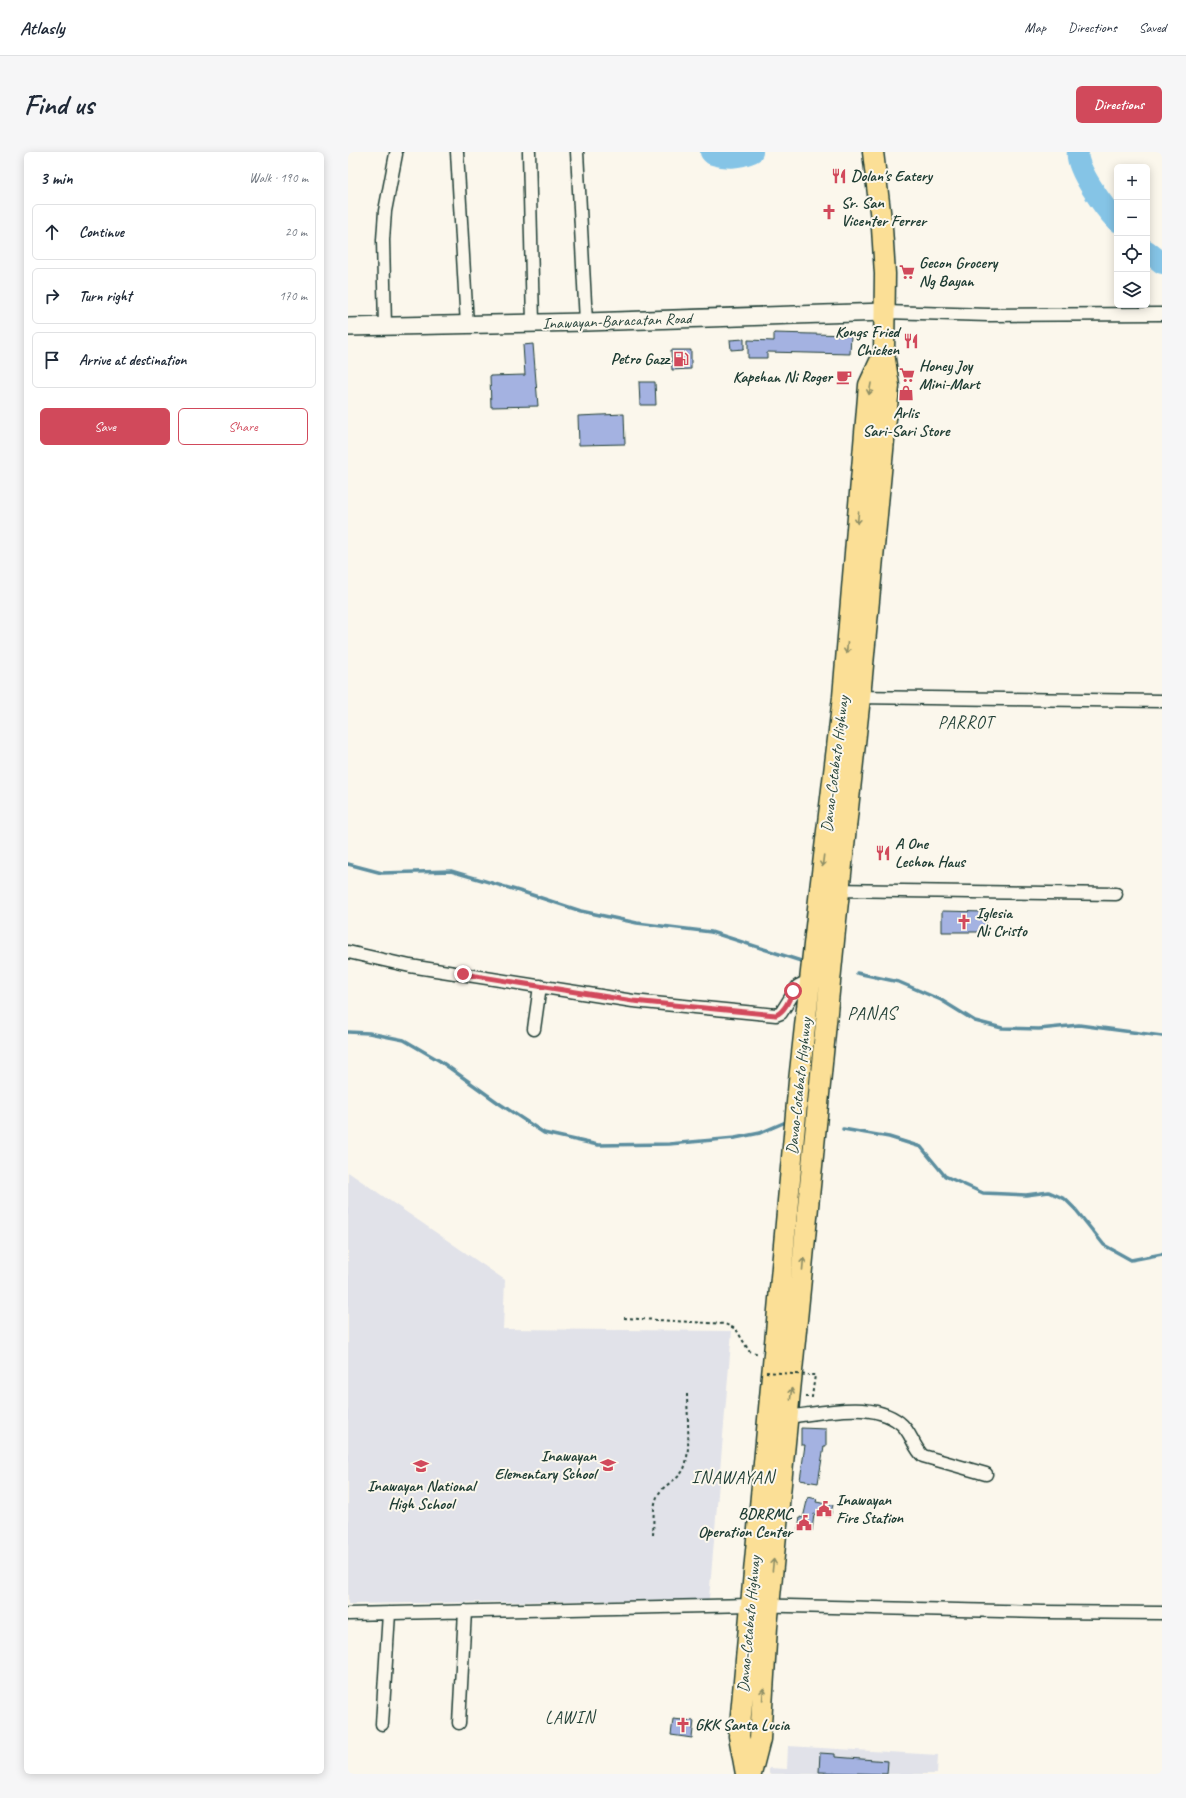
<!DOCTYPE html>
<meta charset="utf-8">
<style>
body{margin:0;font-family:Caveat,sans-serif;background:#f6f6f7;color:#1f2937}
.controls{position:absolute;right:12px;top:12px;display:grid;overflow:hidden;border-radius:6px;box-shadow:0 2px 10px #0003}
.controls button{width:36px;height:36px;display:grid;place-items:center;padding:0;border:0;border-bottom:1px solid #e0e1e3;background:#fff;color:#1f2937;font:20px sans-serif}
.stop{position:absolute;width:12px;height:12px;margin:-9px;border:3px solid #d1495b;border-radius:50%;background:#fff}
.stop.end{background:#d1495b;border-color:#fff;box-shadow:0 1px 4px #0008}
.list{margin:0;padding:0;list-style:none}
h2{display:flex;justify-content:space-between;align-items:center;height:52px;margin:0;padding:0 16px;font-size:17px}
h2 small{font-size:13px;font-weight:400;color:#747a83}
.list li{display:grid;grid-template-columns:26px 1fr auto;gap:12px;align-items:center;box-sizing:border-box;height:56px;margin:0 8px 8px;padding:0 8px;border:1px solid #e0e1e3;border-radius:6px}
.list b{display:block;font-size:15px;white-space:nowrap}
.list em{font-size:13px;font-style:normal;color:#747a83}
.actions{display:flex;gap:8px;padding:12px 16px}
.actions a{flex:1;padding:9px 0;border:1px solid #d1495b;border-radius:6px;text-align:center;font-size:14px;color:#d1495b}
.actions .main{background:#d1495b;color:#fff}
.icon{flex:none;width:22px;height:22px;fill:none;stroke:currentColor;stroke-width:2;stroke-linecap:round;stroke-linejoin:round}
.map{position:relative;flex:none;width:814px;height:1622px;overflow:hidden;border-radius:6px}
header{display:flex;align-items:center;gap:24px;box-sizing:border-box;height:56px;padding:0 20px;background:#fff;border-bottom:1px solid #e0e1e3}
header strong{font-size:19px}
nav{display:flex;gap:22px;margin-inline-start:auto;font-size:14px}
.intro{display:flex;align-items:center;justify-content:space-between;box-sizing:border-box;height:96px;padding:0 24px}
h1{margin:0;font-size:28px}
.button{padding:10px 18px;border-radius:6px;background:#d1495b;color:#fff;font-size:14px;font-weight:700}
main{display:flex;gap:24px;padding:0 24px}
aside{flex:1;background:#fff;border-radius:6px;box-shadow:0 2px 10px #0003}
.map>svg:first-child{display:block}
.built{fill:#e1e2e9}
.lines{fill:none;stroke-linecap:round;stroke-linejoin:round}
.stream{stroke:#5c8e9f;stroke-width:3.5}
.river{stroke:#85c4e6;stroke-width:22}
.building{fill:#a4b2e1;stroke:#1f3d34}
.minor-casing{stroke:#1f3d34;stroke-width:15}
.secondary-casing{stroke:#1f3d34;stroke-width:20}
.trunk-casing{stroke:#1f3d34;stroke-width:23}
.path{stroke:#1f3d34;stroke-width:2;stroke-dasharray:3 3;stroke-linecap:butt}
.minor{stroke:#fbf7ec;stroke-width:12}
.secondary{stroke:#fbf7ec;stroke-width:17}
.trunk{stroke:#fbdf96;stroke-width:20}
.path-bridge{stroke:#1f3d34;stroke-width:2;stroke-dasharray:3 3;stroke-linecap:butt}
.oneway{stroke:#8d8e65}
.route{stroke:#d1495b;stroke-width:5}
.labels{text-anchor:middle;dominant-baseline:central;stroke-width:4;stroke-linejoin:round;paint-order:stroke}
.poi-label{font-size:16px;font-weight:bold;fill:#1f3d34;stroke:#fbf7ec;text-anchor:start}
.street-label{font-size:16px;fill:#1f3d34;stroke:#fbf7ec}
.neighbourhood-label{font-size:17px;letter-spacing:1px;fill:#1f3d34;stroke:#fbf7ec}
.quarter-label{font-size:18px;letter-spacing:1px;fill:#1f3d34;stroke:#fbf7ec}
</style>
<header>
<strong>Atlasly</strong>
<nav><a>Map</a><a>Directions</a><a>Saved</a></nav>
</header>
<div class="intro"><h1>Find us</h1><a class="button">Directions</a></div>
<main>
<aside>
<h2>3 min<small>Walk · 190 m</small></h2>
<ul class="list">
<li><svg class="icon" aria-label="ahead" viewBox="0 0 24 24"><path d="M12 20V5M6 11l6-6 6 6"/></svg><div><b>Continue</b></div><em>20 m</em></li>
<li><svg class="icon" aria-label="right" viewBox="0 0 24 24"><path d="M7 20v-9h11M14 6l5 5-5 5"/></svg><div><b>Turn right</b></div><em>170 m</em></li>
<li><svg class="icon" aria-label="arrive" viewBox="0 0 24 24"><path d="M6 21V4h12l-3 4 3 4H6"/></svg><div><b>Arrive at destination</b></div></li>
</ul>
<div class="actions"><a class="main">Save</a><a>Share</a></div>
</aside>
<div class="map">
<svg width="814" height="1622" viewBox="0 0 814 1622">
<rect width="100%" height="100%" fill="#fbf7ec"/>
<filter id="ink" filterUnits="userSpaceOnUse"><feTurbulence type="fractalNoise" baseFrequency=".025" numOctaves="2"/><feDisplacementMap in="SourceGraphic" scale="8" xChannelSelector="R" yChannelSelector="G"/><feConvolveMatrix kernelMatrix="1 2 1 2 8 2 1 2 1" color-interpolation-filters="sRGB"/></filter>
<g filter="url(#ink)">
<path class="built" d="M0 1020 157 1128 155 1177 384 1179 361 1447 0 1452Z
M440 1594 590 1603 589 1622H421V1616L439 1617Z"/>
<g class="lines">
<path class="stream" d="M0 712 34 721 103 719 178 741 233 759 289 771 363 780 453 809
M509 821 551 830 593 848 627 869 654 876 691 877 731 873 814 884
M0 880 21 881 56 888 92 909 152 952 196 981 250 993 321 992 387 986 412 981 440 969
M495 977 541 985 573 995 597 1024 635 1041 678 1043 701 1040 717 1047 728 1058 756 1093 783 1108 814 1102"/>
<path class="river" d="M363 0 365 2C379 6 390 6 404 0
M730 0C726 15 758 58 769 69
M799 99 814 111"/>
</g>
<path class="building" d="M426 181 503 183 502 202 419 200V206H400V188L426 189Z
M396 187V197L383 198 382 188Z
M185 192 190 254 143 255 142 224 177 223 175 193Z
M323 198H343V217L324 218Z
M291 230H307L308 253H292Z
M276 262 277 292 231 293 230 264Z
M594 759 638 760V780H594Z
M453 1276 478 1277V1294H476L470 1331 452 1328 457 1293H453Z
M460 1345 469 1347 468 1350 485 1353 482 1365 466 1362 464 1379 450 1377 452 1365 455 1366Z
M325 1567 346 1569 344 1586 323 1583Z
M472 1601 487 1602V1605L540 1609 539 1622 471 1620Z"/>
<g class="lines">
<defs>
<path id="minor" d="M109 0 119 173
M181 0 185 171
M229 0 238 170
M537 160 640 163 814 162
M37 174 35 88 37 59 48 2
M506 545 814 549
M485 738 768 742
M0 800 62 814 285 849 428 863 433 861 450 834 462 828
M186 877 192 834
M440 1265C473 1261 524 1248 552 1271 563 1279 565 1295 575 1304L638 1322
M0 1462 403 1453 695 1460 814 1461
M111 1571 117 1459
M34 1572 41 1461"/>
<path id="secondary" d="M0 175 238 170 537 160"/>
<path id="trunk" d="M398 1622 391 1584 451 929 472 738 495 545 521 233 536 201
M403 1622 412 1587 419 1475 488 768 512 545 541 234 536 201 537 122 534 76 525 0"/>
</defs>
<use href="#minor" class="minor-casing"/>
<use href="#secondary" class="secondary-casing"/>
<use href="#trunk" class="trunk-casing"/>
<path class="path" d="M276 1166 377 1172 388 1177 401 1199 411 1202
M457 1245H464L467 1223H461
M305 1383C306 1371 304 1354 310 1343 316 1331 333 1328 337 1314 343 1296 339 1261 339 1241"/>
<use href="#minor" class="minor"/>
<use href="#secondary" class="secondary"/>
<use href="#trunk" class="trunk"/>
<path class="path-bridge" d="M418 1220 461 1223"/>
</g>
<defs><path id="oneway-shaft" d="M-6 0H5M1.5-3L5.5 0L1.5 3" fill="none" stroke-width="1.6" stroke-linecap="round" stroke-linejoin="round"/></defs>
<g class="oneway">
<use href="#oneway-shaft" transform="translate(522 237) rotate(100)"/>
<use href="#oneway-shaft" transform="translate(510 366) rotate(95)"/>
<use href="#oneway-shaft" transform="translate(499 496) rotate(95)"/>
<use href="#oneway-shaft" transform="translate(475 709) rotate(97)"/>
<use href="#oneway-shaft" transform="translate(455 1112) rotate(-85)"/>
<use href="#oneway-shaft" transform="translate(443 1242) rotate(-84)"/>
<use href="#oneway-shaft" transform="translate(425 1413) rotate(-84)"/>
<use href="#oneway-shaft" transform="translate(415 1542) rotate(-86)"/>
</g>
</g>
<g class="lines" filter="url(#ink)">
<path class="route" d="M115 822 285 849 428 863C437 859 441 848 445 839"/>
</g>
<defs>
<symbol id="restaurant-bare" viewBox="-9 -9 18 18"><path d="M-5-6h1v4h1v-4h1v4h1v-4h1v5L-1.5 .5V6h-2V.5L-5-1ZM5-6V6H3V1.5H1.5Q1.5-4 5-6Z" fill="#d1495b" stroke="#fbf7ec" stroke-width="2.5" paint-order="stroke"/></symbol>
<symbol id="church-bare" viewBox="-9 -9 18 18"><path d="M-1.2-6h2.4v3.5h3.3v2.4h-3.3V6h-2.4V-.1h-3.3v-2.4h3.3Z" fill="#d1495b" stroke="#fbf7ec" stroke-width="2.5" paint-order="stroke"/></symbol>
<symbol id="supermarket-bare" viewBox="-9 -9 18 18"><path d="M-6-5.5h2.5l.6 2H6L4.5 2H-2.5L-4.4-4H-6ZM-1.5 3.2a1.3 1.3 0 1 0 .1 0ZM3 3.2a1.3 1.3 0 1 0 .1 0Z" fill="#d1495b" stroke="#fbf7ec" stroke-width="2.5" paint-order="stroke"/></symbol>
<symbol id="fuel-bare" viewBox="-9 -9 18 18"><path d="M-5.5-6h7V0h2V4h1.3V-2.5L3-4.5l.8-.8L6-3V5H2.5V1h-1V6h-7ZM-4.2-4.7v3.2H.2V-4.7Z" fill="#d1495b" stroke="#fbf7ec" stroke-width="2.5" paint-order="stroke"/></symbol>
<symbol id="cafe-bare" viewBox="-9 -9 18 18"><path d="M-5.5-4.5H6V0H3Q3 3.5 0 3.5H-2.5Q-5.5 3.5-5.5 0ZM3-3.2v2h1.7v-2ZM-6 4.5H4V6H-6Z" fill="#d1495b" stroke="#fbf7ec" stroke-width="2.5" paint-order="stroke"/></symbol>
<symbol id="shop-bare" viewBox="-9 -9 18 18"><path d="M-5-2.5h2.3a2.7 3.5 0 0 1 5.4 0H5L5.5 6h-11ZM-1.5-2.5h3a1.5 2.3 0 0 0-3 0Z" fill="#d1495b" stroke="#fbf7ec" stroke-width="2.5" paint-order="stroke"/></symbol>
<symbol id="school-bare" viewBox="-9 -9 18 18"><path d="M0-5L7-2L0 1L-7-2ZM-4 1L0 2.5L4 1V4Q0 6-4 4Z" fill="#d1495b" stroke="#fbf7ec" stroke-width="2.5" paint-order="stroke"/></symbol>
<symbol id="civic-bare" viewBox="-9 -9 18 18"><path d="M-.6-6.5H3V-4.5H.6V-3L4-1V1h2V6H-6V1h2V-1L-.6-3ZM-1.2 2.5V6h2.4V2.5Z" fill="#d1495b" stroke="#fbf7ec" stroke-width="2.5" paint-order="stroke"/></symbol>
</defs>
<g fill-rule="evenodd">
<use href="#restaurant-bare" x="480" y="13" width="22" height="22"/>
<use href="#church-bare" x="470" y="49" width="22" height="22"/>
<use href="#supermarket-bare" x="548" y="109" width="22" height="22"/>
<use href="#restaurant-bare" x="552" y="178" width="22" height="22"/>
<use href="#fuel-bare" x="322" y="196" width="22" height="22"/>
<use href="#supermarket-bare" x="548" y="212" width="22" height="22"/>
<use href="#cafe-bare" x="485" y="214" width="22" height="22"/>
<use href="#shop-bare" x="547" y="230" width="22" height="22"/>
<use href="#restaurant-bare" x="524" y="690" width="22" height="22"/>
<use href="#church-bare" x="605" y="759" width="22" height="22"/>
<use href="#school-bare" x="249" y="1302" width="22" height="22"/>
<use href="#school-bare" x="62" y="1303" width="22" height="22"/>
<use href="#civic-bare" x="465" y="1346" width="22" height="22"/>
<use href="#civic-bare" x="445" y="1360" width="22" height="22"/>
<use href="#church-bare" x="324" y="1562" width="22" height="22"/>
</g>
<g class="labels">
<g class="poi-label">
<text x="503" y="24">Dolan's Eatery</text>
<text x="493" y="51">Sr. San<tspan x="493" dy="18">Vicenter Ferrer</tspan></text>
<text x="571" y="111">Gecon Grocery<tspan x="571" dy="18">Ng Bayan</tspan></text>
<text x="551" y="180" text-anchor="end">Kongs Fried<tspan x="551" dy="18">Chicken</tspan></text>
<text x="321" y="207" text-anchor="end">Petro Gazz</text>
<text x="571" y="214">Honey Joy<tspan x="571" dy="18">Mini-Mart</tspan></text>
<text x="484" y="225" text-anchor="end">Kapehan Ni Roger</text>
<text x="558" y="261" text-anchor="middle">Arlis<tspan x="558" dy="18">Sari-Sari Store</tspan></text>
<text x="547" y="692">A One<tspan x="547" dy="18">Lechon Haus</tspan></text>
<text x="628" y="761">Iglesia<tspan x="628" dy="18">Ni Cristo</tspan></text>
<text x="248" y="1304" text-anchor="end">Inawayan<tspan x="248" dy="18">Elementary School</tspan></text>
<text x="73" y="1334" text-anchor="middle">Inawayan National<tspan x="73" dy="18">High School</tspan></text>
<text x="488" y="1348">Inawayan<tspan x="488" dy="18">Fire Station</tspan></text>
<text x="444" y="1362" text-anchor="end">BDRRMC<tspan x="444" dy="18">Operation Center</tspan></text>
<text x="347" y="1573">GKK Santa Lucia</text>
</g>
<g class="street-label">
<text transform="translate(269 169) rotate(-2)">Inawayan-Baracatan Road</text>
<text transform="translate(487 612) rotate(-83)">Davao-Cotabato Highway</text>
<text transform="translate(451 934) rotate(-84)">Davao-Cotabato Highway</text>
<text transform="translate(401 1472) rotate(-85)">Davao-Cotabato Highway</text>
</g>
<g class="neighbourhood-label">
<text x="618" y="570">PARROT</text>
<text x="222" y="1565">LAWIN</text>
</g>
<g class="quarter-label">
<text x="524" y="861">PANAS</text>
<text x="385" y="1325">INAWAYAN</text>
</g>
</g>
</svg>
<div class="controls">
<button>+</button>
<button>−</button>
<button><svg class="icon" aria-label="locate" viewBox="0 0 24 24"><circle cx="12" cy="12" r="6"/><path d="M12 2v4M12 18v4M2 12h4M18 12h4"/></svg></button>
<button><svg class="icon" aria-label="layers" viewBox="0 0 24 24"><path d="M12 4l9 5-9 5-9-5zM3 14l9 5 9-5"/></svg></button>
</div>
<div class="stop" style="left:445px;top:839px"></div>
<div class="stop end" style="left:115px;top:822px"></div>
</div>
</main>
